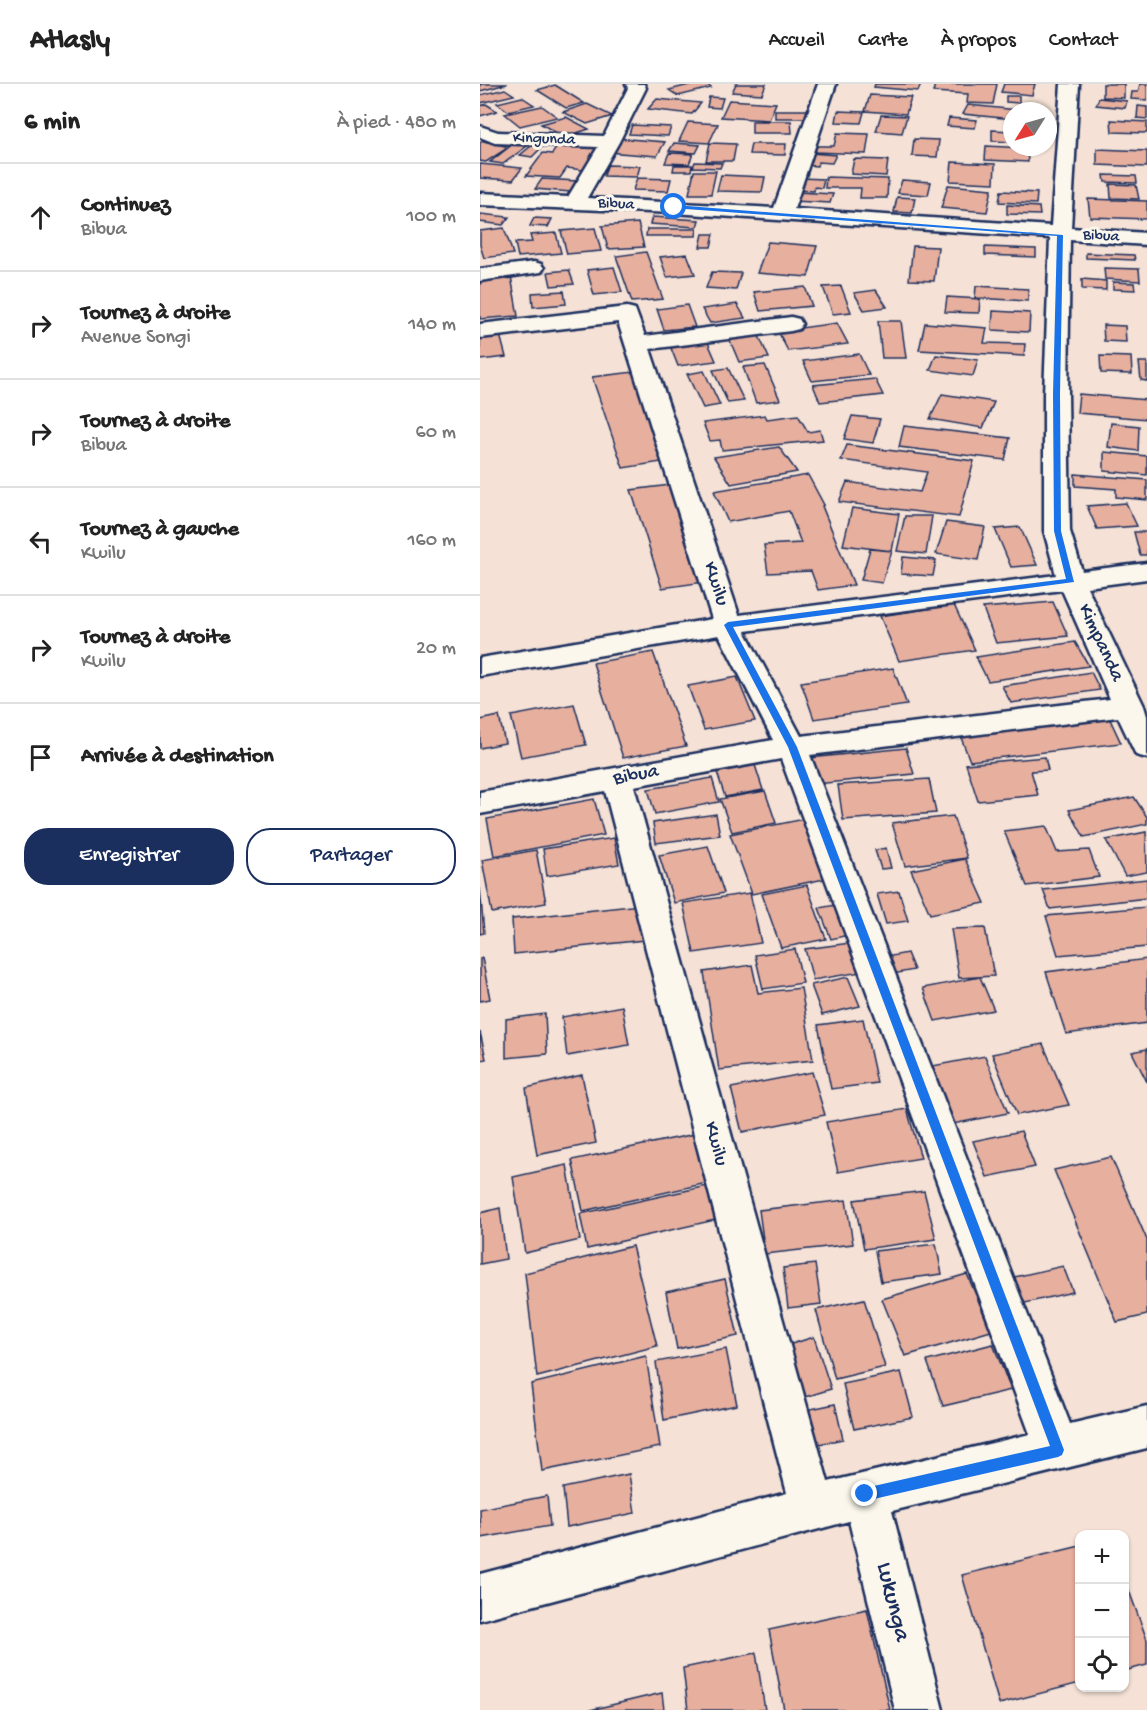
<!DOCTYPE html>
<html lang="fr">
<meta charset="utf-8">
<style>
body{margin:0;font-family:"Gochi Hand",sans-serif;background:#f6f6f6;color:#222}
.controls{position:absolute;right:18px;bottom:18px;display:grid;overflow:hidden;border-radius:12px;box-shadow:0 2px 4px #0004}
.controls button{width:54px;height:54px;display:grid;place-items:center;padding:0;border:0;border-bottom:2px solid #e0e0e0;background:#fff;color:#222;font:30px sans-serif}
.compass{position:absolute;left:523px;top:18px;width:54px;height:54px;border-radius:50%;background:#fff;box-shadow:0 2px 4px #0004;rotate:233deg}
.stop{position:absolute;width:18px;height:18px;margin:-14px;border:4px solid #1a73e8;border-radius:50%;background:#fff}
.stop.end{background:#1a73e8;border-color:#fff;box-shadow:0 2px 6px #0008}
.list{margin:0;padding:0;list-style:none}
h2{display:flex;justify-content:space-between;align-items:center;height:78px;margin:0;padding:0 24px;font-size:26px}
h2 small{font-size:20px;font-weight:400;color:#767676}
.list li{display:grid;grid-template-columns:39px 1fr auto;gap:18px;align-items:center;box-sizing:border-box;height:108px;padding:0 24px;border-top:2px solid #e0e0e0}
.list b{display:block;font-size:22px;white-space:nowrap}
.list p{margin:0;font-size:20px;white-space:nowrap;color:#767676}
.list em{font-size:20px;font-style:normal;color:#767676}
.actions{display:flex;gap:12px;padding:18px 24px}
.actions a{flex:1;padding:14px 0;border:2px solid #1b2f5e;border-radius:24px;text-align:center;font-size:21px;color:#1b2f5e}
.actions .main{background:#1b2f5e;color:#fff}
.icon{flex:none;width:33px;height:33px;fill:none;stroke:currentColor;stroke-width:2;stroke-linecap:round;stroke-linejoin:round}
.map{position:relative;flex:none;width:667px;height:1626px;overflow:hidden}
header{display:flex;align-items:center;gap:36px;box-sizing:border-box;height:84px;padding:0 30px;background:#fff;border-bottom:2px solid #e0e0e0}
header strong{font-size:28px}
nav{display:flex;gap:33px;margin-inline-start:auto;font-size:21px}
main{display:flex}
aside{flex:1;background:#fff}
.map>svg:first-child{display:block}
.building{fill:#e7af9e;stroke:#1b2f5e;stroke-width:1.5}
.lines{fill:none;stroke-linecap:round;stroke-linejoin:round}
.street-casing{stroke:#1b2f5e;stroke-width:5}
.street{fill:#fbf7ec;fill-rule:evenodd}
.route{fill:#1a73e8}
.labels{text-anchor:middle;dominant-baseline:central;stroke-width:6;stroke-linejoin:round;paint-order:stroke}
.far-street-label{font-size:16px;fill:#1b2f5e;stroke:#fbf7ec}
.street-label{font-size:20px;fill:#1b2f5e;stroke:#fbf7ec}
.near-street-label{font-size:24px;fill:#1b2f5e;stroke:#fbf7ec}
</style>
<header>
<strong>Atlasly</strong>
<nav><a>Accueil</a><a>Carte</a><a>À propos</a><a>Contact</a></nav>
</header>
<main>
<aside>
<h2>6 min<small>À pied · 480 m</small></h2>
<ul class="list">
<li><svg class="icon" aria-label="ahead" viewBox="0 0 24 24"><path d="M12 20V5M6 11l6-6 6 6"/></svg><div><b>Continuez</b><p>Bibua</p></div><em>100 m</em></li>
<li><svg class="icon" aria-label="right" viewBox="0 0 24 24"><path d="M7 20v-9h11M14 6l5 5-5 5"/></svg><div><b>Tournez à droite</b><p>Avenue Songi</p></div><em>140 m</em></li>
<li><svg class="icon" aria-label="right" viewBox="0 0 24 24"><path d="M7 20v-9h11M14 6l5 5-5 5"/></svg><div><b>Tournez à droite</b><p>Bibua</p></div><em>60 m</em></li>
<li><svg class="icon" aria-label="left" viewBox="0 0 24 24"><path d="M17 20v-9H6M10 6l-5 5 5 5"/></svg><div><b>Tournez à gauche</b><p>Kwilu</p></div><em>160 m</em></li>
<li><svg class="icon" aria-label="right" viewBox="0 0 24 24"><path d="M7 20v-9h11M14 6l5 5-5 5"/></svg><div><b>Tournez à droite</b><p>Kwilu</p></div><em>20 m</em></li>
<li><svg class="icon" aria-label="arrive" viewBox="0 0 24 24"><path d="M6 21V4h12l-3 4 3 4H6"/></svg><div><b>Arrivée à destination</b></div></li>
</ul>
<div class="actions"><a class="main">Enregistrer</a><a>Partager</a></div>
</aside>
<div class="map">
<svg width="667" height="1626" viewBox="0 0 667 1626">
<rect width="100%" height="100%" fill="#f5e1d5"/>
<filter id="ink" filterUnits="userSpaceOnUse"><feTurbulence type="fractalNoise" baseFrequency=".0167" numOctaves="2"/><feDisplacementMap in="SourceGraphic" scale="12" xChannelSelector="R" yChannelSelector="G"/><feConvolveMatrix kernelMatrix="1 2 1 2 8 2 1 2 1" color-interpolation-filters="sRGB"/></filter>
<g filter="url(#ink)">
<path class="building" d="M0 0H27L0 7Z
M213 0H226L231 4 198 12 189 6Z
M256 0H286L282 10 252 8Z
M395 0H441L438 7 394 3Z
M455 0H517L513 20 487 19 488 10 453 8Z
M524 0H555L552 11 521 8Z
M623 0H644V14L623 13Z
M660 0H667V16L651 15 652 8H658Z
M75 1 104 19 86 24 57 6Z
M25 5 34 11 0 19V11Z
M390 11 431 13 426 30 385 27Z
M526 12H539V19L526 18Z
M42 13 54 21 28 27 17 19Z
M229 13 243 14 240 24 227 23Z
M619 14 647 17 645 24 616 21Z
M177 15 221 19 212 30 168 25Z
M249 16 296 19 289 36 241 33Z
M6 20 17 27 0 32V22Z
M107 20 132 32 107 40 83 28Z
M488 21 538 26 532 27V35L483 30Z
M62 22 77 33 40 42 25 30Z
M658 22 667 23V35L657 34Z
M295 26H327L326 34H295Z
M358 27 384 28 381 39 356 38Z
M401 31 427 32 422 49 396 47Z
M86 33 109 45 84 53 61 40Z
M469 34 497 36 495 44 467 42Z
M631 36 667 38V49L632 48Z
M272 37H311L312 49H272Z
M208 38 238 40 229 59 199 57Z
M152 41 191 43 188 52 149 50Z
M512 46 532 47V58L512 57Z
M357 49 389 50 386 70 335 68 337 62H354Z
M136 54 185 58 177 72 127 68Z
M434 55 459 56 457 73 432 72Z
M38 56 51 59 23 80 10 78Z
M3 57 29 63 6 78 0 77V59Z
M81 57 120 61 103 86 87 84 80 94 46 92 63 69 72 70Z
M55 59 65 60 52 73 40 71Z
M194 59 220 61 216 69 189 67Z
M230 59 256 60 253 77H226Z
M271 60H306L305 71 269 70Z
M506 62 547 64 548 78 505 76Z
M617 65 667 67V83L617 81Z
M189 69 213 70 209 80 185 79Z
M330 69 356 71 352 79 338 78 337 82 326 81Z
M374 75 408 76 406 92 371 90Z
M215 78 242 79 240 84 213 83Z
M472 78 515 80 514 99 470 97Z
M0 80 42 84 33 96 0 94Z
M127 81 160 82 157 93 124 92Z
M194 81H212L211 87H193Z
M214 87H236L231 110H209Z
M241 91 285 93 282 108 237 107Z
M624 91 656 92 657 99 625 98Z
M346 93 408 95 407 114H380L381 104H345Z
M157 94 191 95 188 107 153 106Z
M320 94 344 95 342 104 335 103 334 107 317 106Z
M62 95 97 97 91 108 55 105Z
M422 96 451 98 448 111 418 109Z
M630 100 656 101 659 115 631 114Z
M468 101 512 105 507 128 461 124Z
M521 107 557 109 556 120 519 118Z
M316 108 353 110 350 119 314 117Z
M417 113 435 114 432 129 414 128Z
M608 115 667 117V135L610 133Z
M527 121 559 123 560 131 527 130Z
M0 130 29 133 23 141 0 138Z
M172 133 219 136 217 143 170 140Z
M54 134 72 135 68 143 50 142Z
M158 139 164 163 128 165 122 142Z
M24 144 33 170 4 174 0 161V147Z
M115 144 121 167 87 170 81 147Z
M167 145H217L216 152H166Z
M76 149 81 169 38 173 35 159 52 158 50 151Z
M223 150H234L231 163H220Z
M288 158 337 162 328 193 277 189Z
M433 162 458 163 454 197 429 196Z
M505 163 556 165V173L505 171Z
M166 168 183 215 152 218 136 172Z
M606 169 654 171 655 176 606 174Z
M207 170 215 190 187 193 180 173Z
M134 183 142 208 114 211 107 186Z
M624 184 659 185 660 197 625 195Z
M89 186 94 200 71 202 68 188Z
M232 188 261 189 256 206 226 204Z
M31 192 38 232 0 235V195Z
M602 195 626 197V206L602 205Z
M633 198 654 199 655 206 633 205Z
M361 202 371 228 353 230 343 203Z
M496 202 548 205V217L495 214Z
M325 203 332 222 280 227 274 208Z
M396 206 407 223 384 226 374 209Z
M84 207 86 220 53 223 52 209Z
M467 213 500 215 499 229 465 228Z
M257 220 265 234 230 239 222 225Z
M207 221 215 243 184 246 177 225Z
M513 227 550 229 549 248 512 246Z
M398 237H421L426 274H402Z
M357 239 368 260 308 267 298 247Z
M445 239 507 244 504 259 545 260 544 272 439 266Z
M623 241 645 242 646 258 624 257Z
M19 247 26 273 0 276V250Z
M278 250 289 274 259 278 249 254Z
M226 254 236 277 198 282 189 259Z
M379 270 389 291 332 297 323 277Z
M456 271 498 276 493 292 450 286Z
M620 272 651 273 652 290 621 289Z
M659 278H667V297L661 296Z
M285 281 300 316 276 319 263 283Z
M248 284 264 317 248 319 233 286Z
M224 287 240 321 223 324 207 290Z
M154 288 188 377 143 384 112 293Z
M395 295 403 311 340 318 333 301Z
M462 310 514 318 503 344 450 335Z
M599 310 667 316V335L597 329Z
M285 331 287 335 318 331 328 348 340 346 343 356 242 366 240 356 230 357 223 339Z
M372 332 400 335 393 359 364 355Z
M631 339 659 342 658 367 628 363Z
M424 342 530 354 525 376 419 363Z
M367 361 494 377 479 433 359 418 367 398 440 408 447 388 361 376Z
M299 363 317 388 251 400 234 373Z
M624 368 667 372V391L624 387Z
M595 390 667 396V416L636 413V405L595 402Z
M328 391 344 421 342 422 374 501 338 506 331 487 288 489 284 461 321 459 309 427 248 438 234 407Z
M198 400 232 497 182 504 151 406Z
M646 419 657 442 617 445 607 422Z
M372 424 419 430 412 467 363 461Z
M425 432H452L446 470 417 467Z
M466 438 505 443 498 476 456 470Z
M540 443 557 481 531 483 515 445Z
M654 448H667V471H660Z
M390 465 412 467 402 499 381 496Z
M423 473 456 476 453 492 421 490Z
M573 518 588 552 516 559 503 524Z
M474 521 495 566 419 577 400 532Z
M595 558 609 582 508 597 496 573Z
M173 568 206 662 143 674 113 579Z
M413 584 427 621 334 635 321 598Z
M611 588 620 606 531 619 522 602Z
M257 593 275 637 224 646 208 602Z
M94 620 106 661 41 673 31 632Z
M627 629 641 659 490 677 478 646Z
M19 632 25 659 0 664V636Z
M426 664 434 690 336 700 330 674Z
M565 673 568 686 551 687 558 711 498 717 486 680Z
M274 678 283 706 245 713 236 685Z
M232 694 239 718 175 730 168 705Z
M449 695 456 729 363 736 358 701Z
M285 707 296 739 252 748 240 715Z
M654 713 667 733V740L604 753 589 726Z
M114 715 124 751 14 772 7 735Z
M236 730 240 751 176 759 173 739Z
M473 732 487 774 425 782 412 739Z
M324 735 349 794 272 810 250 750Z
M566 742 577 768 609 766 619 793 547 802 524 747Z
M666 748 667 788 645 792 626 756Z
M134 754 139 780 67 792 63 765Z
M228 762 244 809 194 819 179 771Z
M406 764 411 784 401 785 395 766Z
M56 766 66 819 12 829 2 776Z
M485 775 505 819 450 830 431 786Z
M667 795V814L570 825 563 806Z
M327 801 346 855 301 864 282 810Z
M0 804 4 849 0 850Z
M419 807 428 837 406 840 397 810Z
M270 809 281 859 214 869 203 819Z
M361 820 373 850 351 855 339 824Z
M160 821 164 856 34 870 32 835Z
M667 823V863L578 871 566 832Z
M505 844 514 892 479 894 471 845Z
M378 858 387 887 333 896 325 865Z
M315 865 323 899 283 905 275 871Z
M427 869 434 886 413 890 406 873Z
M2 874 10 915 0 917V875Z
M667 875V939L586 950 566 888Z
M272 881 278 909 321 904 333 976 239 986 224 888Z
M368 893 380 922 342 931 331 901Z
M500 893 514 926 455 937 443 904Z
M142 922 149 961 87 972 82 933Z
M65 930 67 970 26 974V935Z
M383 935 397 999 351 1005 338 941Z
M0 948 6 975 0 976Z
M563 960 589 1021 537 1031 512 970Z
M667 965V998L652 968Z
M505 972 528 1029 463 1042 442 984Z
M332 988 345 1031 262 1048 251 1004Z
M102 991 116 1059 57 1071 46 1004Z
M427 1025 441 1074 358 1088 346 1038Z
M541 1047 555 1083 507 1093 493 1057Z
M215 1050 227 1099 103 1127 92 1076Z
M631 1073 667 1156V1231L637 1238 574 1086Z
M87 1081 100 1156 45 1169 33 1093Z
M227 1102 235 1136 107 1165 100 1130Z
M444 1107 456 1155 384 1165 374 1116Z
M366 1116 373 1160 285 1170 279 1126Z
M20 1124 26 1175 0 1180V1129Z
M456 1160 462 1190 401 1198 395 1167Z
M152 1162 177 1262 57 1293 45 1189Z
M335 1180 341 1220 308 1224 303 1184Z
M583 1182 593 1208 541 1220 530 1194Z
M487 1190 511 1247 425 1272 402 1215Z
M245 1195 258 1252 197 1265 186 1208Z
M384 1215 405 1283 355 1295 336 1226Z
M334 1253 351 1305 322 1314 305 1262Z
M513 1260 531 1306 463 1322 447 1277Z
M246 1265 257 1321 184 1336 176 1278Z
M166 1272 180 1363 62 1387 51 1300Z
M421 1288 433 1333 374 1345 363 1300Z
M355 1320 363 1355 334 1361 326 1326Z
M149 1390 155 1429 87 1443 83 1404Z
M67 1412 70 1442 1 1454 0 1425Z
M600 1462V1599L519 1620 482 1491Z
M644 1493 667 1556V1581L644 1587Z
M387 1525 410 1626H304L289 1546Z
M276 1569 285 1626H208L203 1584Z
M182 1609 184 1626H110Z"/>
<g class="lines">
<defs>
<path id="street" d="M146 0H164L166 4 139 58 107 114 294 124 338 0H356L314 125 571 142 581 0H599L591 144 667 149V161L590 156 588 310 590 447 602 487 667 479V495L607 503 664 622 667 632V674L656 671 638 633 330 671 590 1340 667 1322V1364L412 1427 463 1626H415L369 1437 0 1536V1490L307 1409 125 707 0 730V708L293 656 239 551 0 592V574L232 535 138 238 0 254V240L147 223 155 225 165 252 311 233 319 235 322 240 319 245 311 247 170 265 259 531 576 491 564 447V310L570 154 194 129 0 121V109L88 113 118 63 15 59 0 53V42L18 48 124 52 148 4ZM582 506 630 615 321 652 265 547ZM301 675 550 1350 348 1398 154 702Z
M54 178 61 180 64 184 61 188 0 197V185Z"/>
</defs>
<use href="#street" class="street-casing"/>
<use href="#street" class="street"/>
</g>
</g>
<path class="route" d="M194 121 583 151 580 310 581 447 594 498 253 543 317 663 584 1366 582 1371 578 1373 385 1417 380 1415 378 1410 380 1406 385 1404 570 1362 308 663 244 541 248 538 586 495 574 447 573 310 577 152 192 124Z"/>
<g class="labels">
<g class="far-street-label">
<text transform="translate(64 56) rotate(2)">Kingunda</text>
<text transform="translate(136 121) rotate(3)">Bibua</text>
<text transform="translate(621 153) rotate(3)">Bibua</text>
</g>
<g class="street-label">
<text transform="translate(235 500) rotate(72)">Kwilu</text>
<text transform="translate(620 559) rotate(65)">Kimpanda</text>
<text transform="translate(156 692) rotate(-11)">Bibua</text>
<text transform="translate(235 1060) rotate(75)">Kwilu</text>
</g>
<g class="near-street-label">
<text transform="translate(412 1518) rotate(76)">Lukunga</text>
</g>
</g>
</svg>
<div class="controls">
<button>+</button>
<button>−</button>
<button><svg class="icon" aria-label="locate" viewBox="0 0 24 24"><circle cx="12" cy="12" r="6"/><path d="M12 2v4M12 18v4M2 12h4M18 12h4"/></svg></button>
</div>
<svg class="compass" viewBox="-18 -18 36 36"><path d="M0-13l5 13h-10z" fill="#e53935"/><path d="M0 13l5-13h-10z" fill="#767676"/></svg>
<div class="stop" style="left:194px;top:123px"></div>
<div class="stop end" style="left:385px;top:1410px"></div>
</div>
</main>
